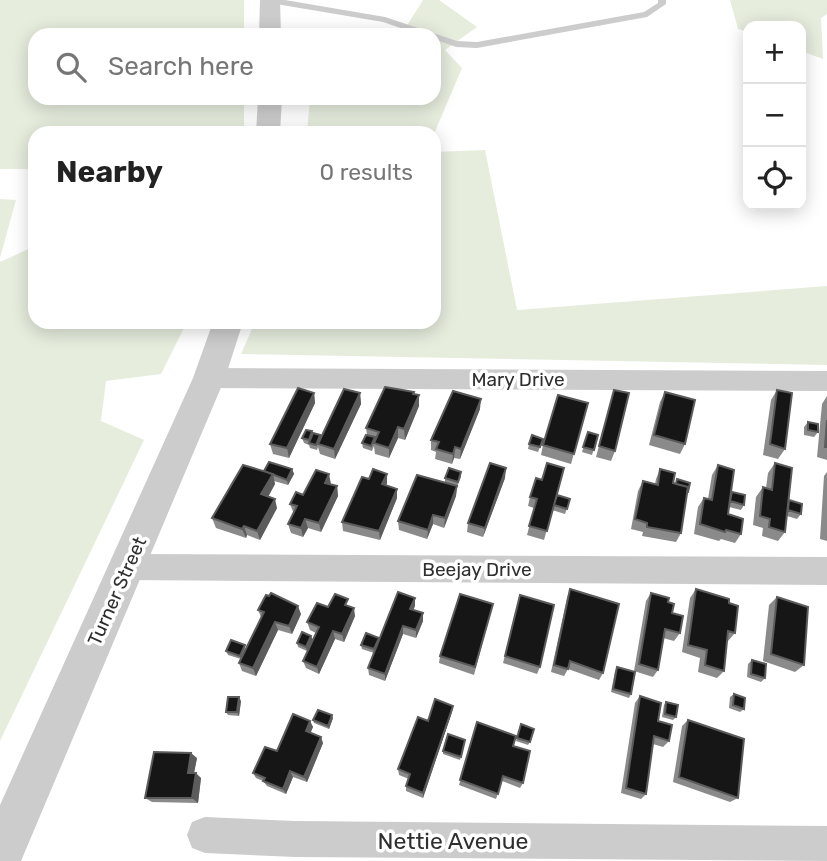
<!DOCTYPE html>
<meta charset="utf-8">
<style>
body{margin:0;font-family:Rubik,sans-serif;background:#f6f6f6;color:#222}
.controls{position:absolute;right:21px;top:21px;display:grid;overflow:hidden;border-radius:14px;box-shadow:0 4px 18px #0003}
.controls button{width:63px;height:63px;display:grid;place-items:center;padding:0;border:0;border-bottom:2px solid #e0e0e0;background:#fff;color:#222;font:35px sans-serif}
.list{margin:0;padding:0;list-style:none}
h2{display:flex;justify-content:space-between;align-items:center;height:91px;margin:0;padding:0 28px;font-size:30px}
h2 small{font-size:23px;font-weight:400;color:#767676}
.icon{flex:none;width:38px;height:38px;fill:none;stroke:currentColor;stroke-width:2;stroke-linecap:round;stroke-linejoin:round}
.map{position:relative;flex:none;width:827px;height:861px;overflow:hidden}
.search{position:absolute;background:#fff;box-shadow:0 4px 18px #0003;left:28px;top:28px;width:413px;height:77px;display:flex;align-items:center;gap:18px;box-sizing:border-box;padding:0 24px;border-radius:21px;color:#767676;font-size:26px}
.panel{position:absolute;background:#fff;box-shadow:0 4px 18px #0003;left:28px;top:126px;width:413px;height:203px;border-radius:21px}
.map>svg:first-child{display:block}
.green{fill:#e6eddd}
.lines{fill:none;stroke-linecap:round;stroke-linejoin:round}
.service{fill:#ccc;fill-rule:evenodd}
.minor{fill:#ccc;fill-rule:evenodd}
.tertiary{fill:#ccc;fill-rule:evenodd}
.wall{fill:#8a8a8a}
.shaded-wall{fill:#5c5c5c}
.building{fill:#161616;stroke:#5c5c5c;stroke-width:2}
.labels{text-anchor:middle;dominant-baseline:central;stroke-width:7;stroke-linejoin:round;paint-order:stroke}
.street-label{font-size:19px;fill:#2f2f2f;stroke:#fff}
.near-street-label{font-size:23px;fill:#2f2f2f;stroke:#fff}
</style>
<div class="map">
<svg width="827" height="861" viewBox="0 0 827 861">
<rect width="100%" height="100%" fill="#fff"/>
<path class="green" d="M0 0H244V35H35V98H244V133H35V169H0Z
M423 0H439L477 27 445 50 462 68 434 134 307 133 310 98H434V35H401Z
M730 0H827V14L821 18 823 59 801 51V26H748V32L738 29Z
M485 150 517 310 827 286V365L241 354 255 322H434V152Z
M0 199 16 200 0 258Z
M35 246V322H187L161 374 106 381 101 421 144 440 0 741V262Z"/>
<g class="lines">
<path class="service" d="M266 0H285L385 17 457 41 477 42 644 12 658 3V0H666V4L647 17 477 48 456 47 434 39V35H421L383 22 270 3Z"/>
<path class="minor" d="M209 368 827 371V391L209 388 200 385 196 378 200 371Z
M127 554 827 557V585L127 580 117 577 112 567 117 557Z
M205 817 295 821 827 826V861L295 857 205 853 192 848 187 835 192 822Z"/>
<path class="tertiary" d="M260 0H280L281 35H259Z
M258 98H282L280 133H256Z
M213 322H243L225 378 21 861H0V805L193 378Z"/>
</g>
<path class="wall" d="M614 390 615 451 611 461 596 457Z
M777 390 785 449 778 459 763 455 771 400Z
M665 392 685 444 680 454 649 445 660 402Z
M314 393 315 403 289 458 273 454 270 444Z
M360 393 361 404 335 459 320 454 318 447 317 450 310 448 309 445 304 443 302 438 313 434 320 435 321 438Z
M414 394 419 406 405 440 398 438 389 458 375 454 374 446 372 451 363 448 362 443 367 435 366 428Z
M827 396V460L817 457 822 404Z
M588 403 571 464 541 455 543 445Z
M480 409 460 459 454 458 452 464 435 459 436 452 431 450V440Z
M808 422 818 432 814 437 804 435V427Z
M588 432 598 435 592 455 582 452Z
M543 439 538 452 528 449 529 444Z
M775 463 788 500 801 514 797 519 787 516 785 532 778 541 762 536 763 528 753 525 756 497 763 487 766 488 768 473Z
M718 465 731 493 744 505 741 510 729 507 728 514 741 534 735 543 721 539 719 541 694 534 698 507 704 498 708 499 712 475Z
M564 468 544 540 527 535 534 508 528 506 530 497 542 480Z
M292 469 294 474 288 485 274 481 275 484 268 497 277 508 260 540 247 535 246 538 216 528 212 518 264 471Z
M660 469 673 483 675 484 677 479 688 492 687 495 681 533 676 542 642 536 643 532 631 529 638 491 643 481 655 484 656 479Z
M461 472V477L457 487 456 496 444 528 433 524 427 539 399 530 398 521 445 483V478Z
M827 472V541L820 539 824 476Z
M505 478 483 537 467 532 468 523Z
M369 479 387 483 386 485 397 489V498L380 540 343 531 342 522Z
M330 484 337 486 338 496 321 532 308 528 303 537 291 533 288 524 294 514 290 504 303 495Z
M557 495 570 499 565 514 552 510Z
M570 589 603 673 599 680 568 669 564 676 551 672 567 598Z
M696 589 735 633 728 641 727 640 724 671 717 678 698 672 700 658 682 652 690 598Z
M651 593 668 602 680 633 674 641 663 638 658 670 653 677 634 671 646 601Z
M520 595 540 667 537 674 503 663Z
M777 597 804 665 795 672 763 661 769 605Z
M493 604 474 675 439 663 440 656Z
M349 606 355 616 344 642 335 639 319 674 306 668 303 661 316 633 310 630 307 622 328 607Z
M415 606 413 610 423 613V621L416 638 403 634 385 681 369 675 368 668 374 653 362 649 361 645 379 641Z
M258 610 301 614 292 634 278 630 256 676 242 671 239 663 241 659 228 655 226 651 246 648 261 617Z
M313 640 307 651 298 647 297 643Z
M752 660 765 678 761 682 747 677 748 664Z
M617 667 631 694 629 698 611 692 615 671Z
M734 694 744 709 740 712 729 708 730 697Z
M640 696 658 721 669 741 663 747 653 744 646 794 641 799 621 793 635 703Z
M241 701 239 716 228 715 226 712Z
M666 702 676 717 673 720 662 717 664 705Z
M453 706 452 712 423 798 406 791V786L409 779 399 775 398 769 428 721Z
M333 718 329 729 314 723 313 720Z
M688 720 738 798 730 802 673 782 682 726Z
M310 721 313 727 310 732 323 743 307 782 293 777 286 794 267 786 263 781 256 778 253 773Z
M477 722 523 783 520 788 502 781 496 799 459 785Z
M521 724 530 742 528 745 516 741Z
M465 740 460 760 443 754V751Z
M197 758 194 773 201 778 198 803 152 802 145 798Z"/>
<path class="shaded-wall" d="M314 393 315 403 289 458 287 448Z
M360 393 361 404 335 459 334 449Z
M419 395V406L405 440 404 429Z
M481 399 480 409 460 459 461 449Z
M398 427V438L389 458V448Z
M455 447 454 458 452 464 453 454Z
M506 468 505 478 483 537 485 528Z
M292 469 294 474 288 485 287 480Z
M273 474 275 484 264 504 261 494Z
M329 474 331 484 325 483Z
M387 474V483L383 494 382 484Z
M337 486 338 496 321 532 319 523Z
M457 486 456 496 444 528 445 518Z
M397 489V498L380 540 379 531Z
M275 499 277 508 260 540 257 531Z
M433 515V524L427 539 428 530Z
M305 519 308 528 303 537 301 528Z
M244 526 247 535 246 538 242 529Z
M415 598V606L410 617V609Z
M298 606 301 614 292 634 289 626Z
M354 608 355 616 344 642 342 634Z
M423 613V621L416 638V630Z
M275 622 278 630 256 676 253 668Z
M403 626V634L385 681V674Z
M333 631 335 639 319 674 317 667Z
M311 636 313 640 307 651 306 647Z
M239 697 241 701 239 716 237 712Z
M453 706 452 712 423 798V793Z
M332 715 333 718 329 729 328 726Z
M310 721 313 727 309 737 306 731Z
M321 737 323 743 307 782 304 777Z
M191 753 197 758 193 778 188 773Z
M290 771 293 777 286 794 283 789Z
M196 773 201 778 198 803 192 798Z"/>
<path class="building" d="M385 387 414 392 413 394 419 395 404 429 398 427 389 448 374 443 379 432 366 428Z
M298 388 314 393 287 448 270 444Z
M344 389 360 393 334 449 318 444Z
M614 390 629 393 615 451 599 446Z
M777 390 792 393 785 449 770 444Z
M453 391 481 399 461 449 455 447 453 454 436 449 439 442 431 440Z
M665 392 695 400 685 444 654 435Z
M558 395 588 403 574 454 543 445Z
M827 420V447H825Z
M808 422 818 424V432L808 430Z
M306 430 312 431 309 440 302 438Z
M588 432 598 435 594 450 583 447Z
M313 433 320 435 316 445 309 443Z
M366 435 375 437 371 446 362 443Z
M532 435 543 439 540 447 529 444Z
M269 462 292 469 287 480 264 471Z
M490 463 506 468 485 528 468 523Z
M547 463 564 468 547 531 529 526 537 499 530 497 536 478 542 480Z
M775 463 792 468 785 532 769 527 770 519 760 516 763 487 772 490Z
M243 465 273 474 261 494 275 499 257 531 244 526 242 529 212 518Z
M718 465 734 470 728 514 743 519 741 534 726 530 725 532 700 524 704 498 712 500Z
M449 468 461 472 458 482 445 478Z
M373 469 387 474 382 484 397 489 379 531 342 522 362 477 369 479Z
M660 469 675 473 673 483 688 487 681 533 647 527V523L635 519 643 481 658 485Z
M316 470 329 474 325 483 337 486 319 523 305 519 301 528 288 524 297 506 290 504 296 492 303 495Z
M417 475 457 486 445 518 433 515 428 530 398 521Z
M677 479 690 483 688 492H687L688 487 676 484Z
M732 492 745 495 744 505 730 501Z
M557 495 570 499 567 509 554 505Z
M789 500 802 504 801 514 788 510Z
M570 589 619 604 603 673 570 661 568 669 554 665Z
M696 589 729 599V603L738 606 735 633 728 631 724 671 705 665 707 650 688 645Z
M398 592 415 598 410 609 423 613 416 630 403 626 385 674 368 668Z
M271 593 298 606 289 626 275 622 253 668 239 663 264 612 258 610 266 595 269 596Z
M651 593 669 598 668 602 674 604 672 613 683 616 680 633 665 629 658 670 639 664Z
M335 594 348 599 345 605 354 608 342 634 333 631 317 667 303 661 319 627 307 622 317 603 328 607Z
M460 594 493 604 475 667 440 656Z
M520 595 554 605 540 667 505 656Z
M777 597 808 607 804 665 771 654Z
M302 632 311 636 306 647 297 643Z
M366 633 379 638 374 649 361 645Z
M231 640 245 645 240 656 226 651Z
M752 660 766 664 765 678 751 674Z
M617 667 635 672 631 694 613 689Z
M734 694 745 698 744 709 733 705Z
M640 696 661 703 658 721 672 725 669 741 654 736 646 794 626 788Z
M228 697H239L237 712H226Z
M435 699 453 706 423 793 406 786 410 774 398 769 418 717 428 721Z
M666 702 678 705 676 717 665 714Z
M318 710 332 715 328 726 313 720Z
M293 714 310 721 306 731 321 737 304 777 290 771 283 789 263 781 265 778 253 773 265 747 277 751Z
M688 720 744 739 738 798 679 777Z
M477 722 516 736 513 746 530 751 523 783 503 776 498 794 460 780Z
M521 724 534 729 530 742 517 738Z
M448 734 465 740 461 757 443 751Z
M154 752 191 753 188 773H196L192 798H145Z"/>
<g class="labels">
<g class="street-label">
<text x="518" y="379">Mary Drive</text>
<text x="477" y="569">Beejay Drive</text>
<text transform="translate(117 591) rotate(-66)">Turner Street</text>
</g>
<g class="near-street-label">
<text x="453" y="841">Nettie Avenue</text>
</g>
</g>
</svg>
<div class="controls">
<button>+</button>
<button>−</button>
<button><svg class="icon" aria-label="locate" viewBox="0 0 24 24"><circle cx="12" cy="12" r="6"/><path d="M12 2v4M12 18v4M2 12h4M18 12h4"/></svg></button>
</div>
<div class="search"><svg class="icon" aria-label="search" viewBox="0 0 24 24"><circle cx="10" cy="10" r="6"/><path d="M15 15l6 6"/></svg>Search here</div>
<section class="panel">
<h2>Nearby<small>0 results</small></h2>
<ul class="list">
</ul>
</section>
</div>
